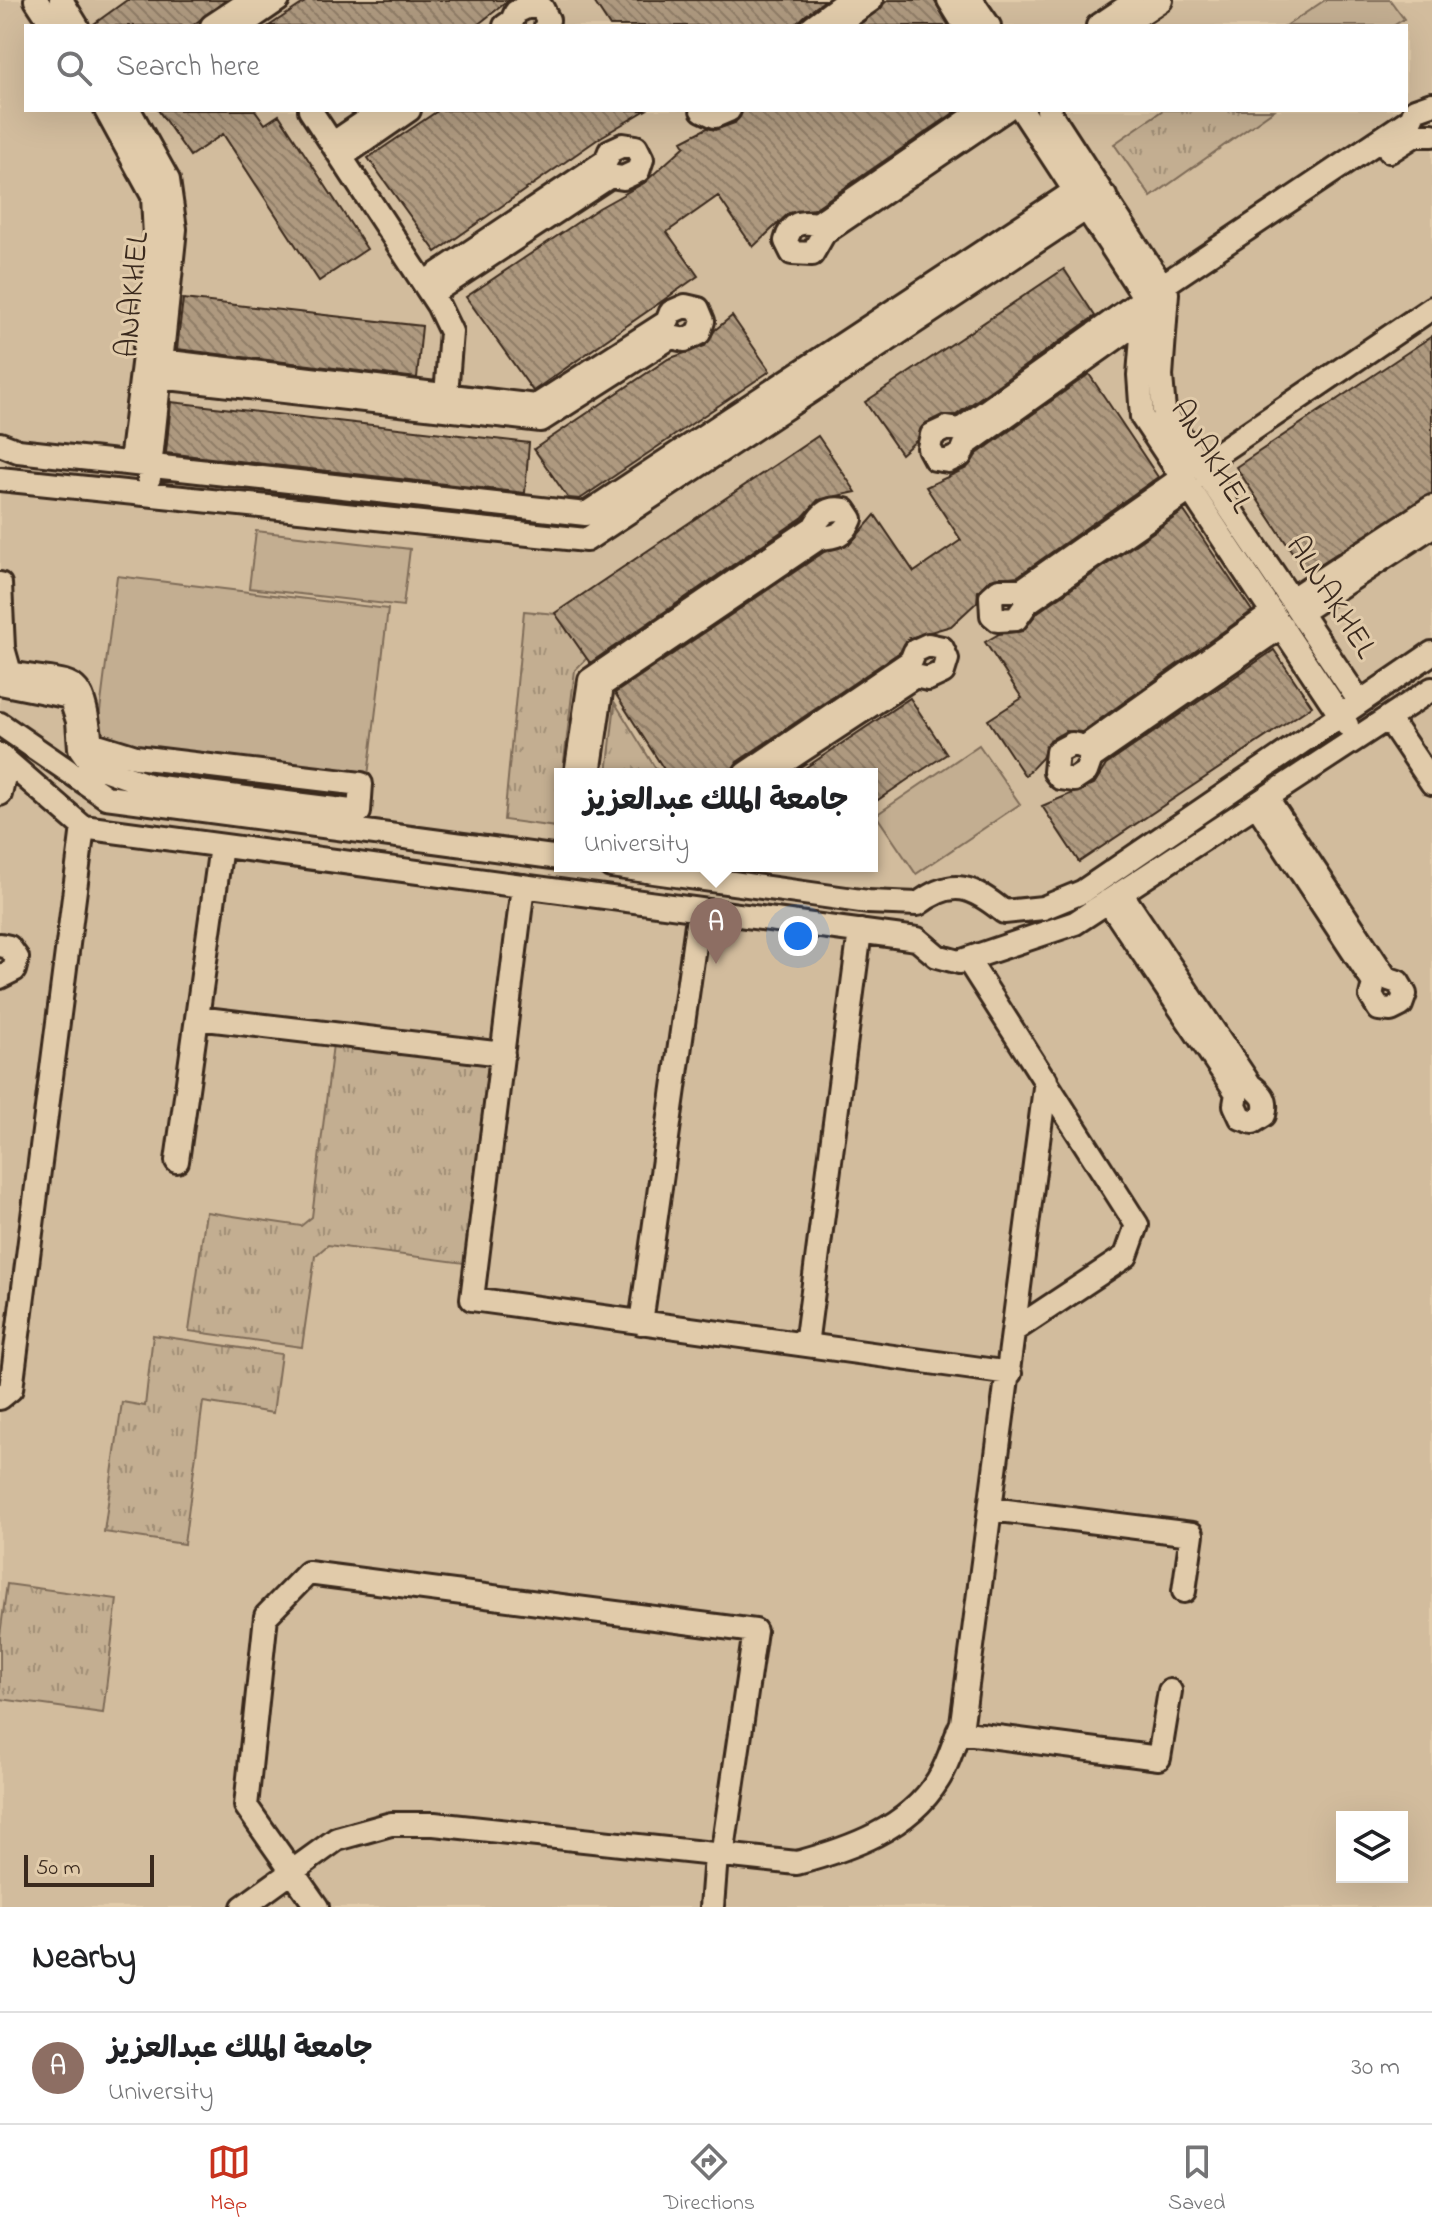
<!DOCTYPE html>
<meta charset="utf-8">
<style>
body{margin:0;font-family:"Indie Flower","Playpen Sans Arabic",sans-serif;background:#f2f2f2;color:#202124}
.controls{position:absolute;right:24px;bottom:24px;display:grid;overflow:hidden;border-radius:0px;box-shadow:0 8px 32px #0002}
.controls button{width:72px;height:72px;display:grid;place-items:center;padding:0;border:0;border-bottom:2px solid #e0e0e0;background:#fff;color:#202124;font:40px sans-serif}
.scale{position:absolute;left:24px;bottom:20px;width:130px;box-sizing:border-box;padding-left:8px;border:4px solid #3b2a1e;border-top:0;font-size:22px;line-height:28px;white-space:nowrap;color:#3b2a1e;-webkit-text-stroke:6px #e1cbaa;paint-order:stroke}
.you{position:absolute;left:798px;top:936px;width:28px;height:28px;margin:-20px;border:6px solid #fff;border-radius:50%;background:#1a73e8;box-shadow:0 0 0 12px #1a73e833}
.badge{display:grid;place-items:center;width:52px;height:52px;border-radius:50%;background:#c8321e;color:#fff;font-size:26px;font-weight:700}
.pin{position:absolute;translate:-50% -66px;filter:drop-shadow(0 2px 4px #0008)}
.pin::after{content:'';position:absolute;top:42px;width:28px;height:24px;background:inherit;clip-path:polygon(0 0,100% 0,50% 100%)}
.popup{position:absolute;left:554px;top:768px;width:324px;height:104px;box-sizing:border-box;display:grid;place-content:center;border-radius:0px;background:#fff;filter:drop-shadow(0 2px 6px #0005);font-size:26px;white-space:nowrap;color:#757577}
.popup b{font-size:30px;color:#202124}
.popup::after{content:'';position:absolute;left:50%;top:100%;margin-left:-16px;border:16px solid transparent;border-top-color:#fff}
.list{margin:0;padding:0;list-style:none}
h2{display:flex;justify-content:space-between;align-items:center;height:104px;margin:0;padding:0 32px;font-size:34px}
h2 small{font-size:26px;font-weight:400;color:#757577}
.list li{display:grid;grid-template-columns:52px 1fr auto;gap:24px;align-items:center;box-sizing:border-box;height:112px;padding:0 32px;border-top:2px solid #e0e0e0}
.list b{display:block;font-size:30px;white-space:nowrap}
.list p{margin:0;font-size:26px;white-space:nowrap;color:#757577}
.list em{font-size:26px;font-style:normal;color:#757577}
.icon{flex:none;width:44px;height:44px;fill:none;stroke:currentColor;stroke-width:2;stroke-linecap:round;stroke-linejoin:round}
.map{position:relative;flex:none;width:1432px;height:1907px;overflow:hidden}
.search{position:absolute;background:#fff;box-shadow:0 8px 32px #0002;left:24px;right:24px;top:24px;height:88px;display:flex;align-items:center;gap:20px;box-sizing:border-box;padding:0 28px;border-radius:0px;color:#757577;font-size:30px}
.sheet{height:216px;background:#fff}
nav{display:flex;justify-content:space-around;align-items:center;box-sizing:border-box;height:112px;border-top:2px solid #e0e0e0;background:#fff;font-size:22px;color:#757577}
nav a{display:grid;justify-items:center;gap:4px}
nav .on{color:#c8321e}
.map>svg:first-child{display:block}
.built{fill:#d2bc9d;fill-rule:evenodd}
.grass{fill:url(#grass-tufts);stroke:#7f6c58;stroke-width:2}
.garden{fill:#c3ae91;stroke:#7f6c58;stroke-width:2}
.building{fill:url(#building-back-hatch);stroke:#3b2a1e;stroke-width:2}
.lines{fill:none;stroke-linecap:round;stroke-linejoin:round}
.minor-casing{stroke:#3b2a1e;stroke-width:28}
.minor{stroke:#e1cbaa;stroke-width:22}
.labels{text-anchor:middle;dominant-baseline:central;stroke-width:6;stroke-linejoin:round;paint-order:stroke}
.street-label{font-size:32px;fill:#3b2a1e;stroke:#e1cbaa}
</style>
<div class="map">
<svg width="1432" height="1907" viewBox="0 0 1432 1907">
<defs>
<pattern id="grass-tufts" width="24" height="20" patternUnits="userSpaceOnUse" patternTransform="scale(2)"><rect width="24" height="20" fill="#c3ae91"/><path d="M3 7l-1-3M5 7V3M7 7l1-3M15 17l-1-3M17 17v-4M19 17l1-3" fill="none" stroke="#a08e76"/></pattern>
<pattern id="building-back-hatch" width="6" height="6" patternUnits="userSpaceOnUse" patternTransform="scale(2)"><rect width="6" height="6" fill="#ae997f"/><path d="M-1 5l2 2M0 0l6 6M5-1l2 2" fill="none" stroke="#8f7d67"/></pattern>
</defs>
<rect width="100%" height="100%" fill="#e1cbaa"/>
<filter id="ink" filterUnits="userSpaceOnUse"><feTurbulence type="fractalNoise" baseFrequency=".0125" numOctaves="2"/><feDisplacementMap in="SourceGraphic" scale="16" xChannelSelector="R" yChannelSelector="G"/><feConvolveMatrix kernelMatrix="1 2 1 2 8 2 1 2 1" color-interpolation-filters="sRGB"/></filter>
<g filter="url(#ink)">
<path class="built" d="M0 0H1432V1907H0ZM26 26H1406V110H26ZM560 774H872V866H560ZM1342 1817H1402V1877H1342Z"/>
<path class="grass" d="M1163 110H1274L1151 197 1114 144Z
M524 611 556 614 587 658 575 670 556 827 504 820Z
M615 703 659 774H607Z
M333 1044 488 1064 464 1263 328 1245 315 1256 302 1347 189 1331 206 1212 301 1226 312 1217Z
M153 1335 281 1354 273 1413 203 1402 184 1544 104 1532 122 1402 145 1406Z
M7 1584 117 1599 103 1713 0 1699V1635Z"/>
<path class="garden" d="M1325 0H1390L1404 19 1393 26H1286Z
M256 531 410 549 403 606 249 588Z
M117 576 388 609 368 776 96 743Z
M979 745 1020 804 916 874 876 815Z"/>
<path class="building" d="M127 0H226L192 26H91Z
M308 0H509L476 26H269Z
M593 0H825L793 26H610Z
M888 0H934L949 26H858Z
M158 110H255L265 124 279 115 367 249 319 281 223 134 190 156Z
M439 110H646L601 137 436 252 368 158Z
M743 110H958L814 209 789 213 753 247 718 196 667 232 698 276 533 391 466 297 599 208 644 183 685 146 682 141 707 128 715 130 735 123Z
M1064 269 1095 316 956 415H942L926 423 917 440 901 454 865 402Z
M183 299 422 326 417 378 177 349Z
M732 316 770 371 580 499 568 498 534 449 668 359 705 346 715 330Z
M1432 336V493L1306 573 1236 467Z
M1089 374 1158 477 1018 576 990 579 978 591 977 602 951 626 909 638 900 652 737 762 729 774H667L615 693 824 552 850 544 875 515 914 572 961 540 926 487 967 468 977 454Z
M171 402 529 443 525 493 166 453Z
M818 436 856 492 818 500 803 517 590 663 555 613Z
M1184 511 1252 611 1082 732 1066 731 1050 740 1042 758 1025 776 988 720 1022 698 985 642 999 634 1023 631 1038 612Z
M1274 650 1312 706 1079 862 1042 806 1094 784 1106 765Z
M910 698 947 754 913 776 872 804V774H796Z"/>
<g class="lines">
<defs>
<path id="minor" d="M36 0 53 26
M61 0 77 26
M949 0 965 26
M971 0 989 26
M212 26 251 0
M240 26 278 0
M505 26 512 21 516 12 529 6 542 8 548 20 546 26
M813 26 844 3
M834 26 871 0
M1098 26 1132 3
M1122 26 1161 0
M106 110 153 196 156 258 131 462
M129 110 168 180 175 229 149 478
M310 110 438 305 451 332 446 395
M702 110 715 116 729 110
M983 110 817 224C799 221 791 223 786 241L792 253 812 254 824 233 1005 110
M1022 110 1145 298 1139 375 1142 417 1347 725
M1048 110 1167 293 1161 376 1164 411 1360 702
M332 144 382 110
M1390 151 1415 135H1432
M341 157 409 110
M424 283 606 161 610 151 623 145 636 147 642 159 638 171 623 178 610 176 431 294
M1162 286 1411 119 1415 110 1432 104
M1144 318 965 445 961 455 948 461 935 459 929 448 932 435 947 428 960 430 1145 298
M159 377 541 420 671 337 685 340 699 333 703 321 698 309 685 306 671 312 667 322 536 406 161 361
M0 444 18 451 586 514 1093 179
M1202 464 1432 308
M1183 477 1022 590H999L991 597 992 615 998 620 1016 619 1028 602 1191 489
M0 479 586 540 1105 196
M0 584 3 648 10 673C77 686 81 669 91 743L136 757 361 784 359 812 151 786 92 765 80 748 78 721 70 697 0 683
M1292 599 1432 507
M1301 612 1432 526
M1273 613 1085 747 1072 744 1057 752 1055 772 1060 778 1074 780 1086 772 1091 758 1282 626
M1388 718 1432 783
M0 724 106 797 560 858
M0 755 83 827 917 939 937 956 959 962 1075 923 1432 689
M576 774 590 680 814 527C822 512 829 507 845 510L851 519C845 535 835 537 819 538L602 685 589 774
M745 774 911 661 915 651 928 645 942 648 947 659 943 672 928 679 915 676 766 774
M0 776 3 781 0 794
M1256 804 1374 983 1371 996 1379 1009 1391 1010 1401 1005 1405 994 1398 982 1386 978 1267 798
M611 866 868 902 918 904C953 877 973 887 1004 912L1043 908 1082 892 1432 653
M523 886 472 1299 1010 1373
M1108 901 1237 1093 1235 1105 1241 1118 1253 1122 1264 1115C1268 1099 1262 1094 1250 1085L1121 893
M0 945 9 947 17 958 14 970 0 977
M968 960 1137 1225 1126 1256 1016 1329
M197 1018 503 1054
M177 1161 221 846
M641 1323 699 910
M806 1345 860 931
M0 1398 11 1389 83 827
M991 1509 1192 1534 1184 1591
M958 1732 1159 1758 1170 1691
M243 1907 337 1839 391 1824H434L797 1863C849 1849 908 1829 938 1780 949 1763 954 1741 962 1723L1046 1080
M317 1907 246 1806 266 1616 308 1573 755 1631 722 1857
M712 1907 716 1856"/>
</defs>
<use href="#minor" class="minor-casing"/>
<use href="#minor" class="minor"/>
</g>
</g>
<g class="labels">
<g class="street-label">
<text transform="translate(134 295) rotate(-85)">ANAKHEL</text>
<text transform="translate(1210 457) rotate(58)">ANAKHEL</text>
<text transform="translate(1330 598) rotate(57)">ALNAKHEL</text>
</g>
</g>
</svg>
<div class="controls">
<button><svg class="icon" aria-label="layers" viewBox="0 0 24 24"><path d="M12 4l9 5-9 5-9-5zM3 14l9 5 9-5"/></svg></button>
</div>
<div class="scale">50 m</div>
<div class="you"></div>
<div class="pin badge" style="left:716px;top:964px;background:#8d6e63">A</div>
<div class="popup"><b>جامعة الملك عبدالعزيز</b>University</div>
<div class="search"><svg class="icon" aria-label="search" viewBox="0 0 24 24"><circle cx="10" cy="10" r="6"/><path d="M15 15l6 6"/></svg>Search here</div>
</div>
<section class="sheet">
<h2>Nearby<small></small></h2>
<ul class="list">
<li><span class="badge" style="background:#8d6e63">A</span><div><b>جامعة الملك عبدالعزيز</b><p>University</p></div><em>30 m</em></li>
</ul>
</section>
<nav>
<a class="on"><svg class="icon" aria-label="map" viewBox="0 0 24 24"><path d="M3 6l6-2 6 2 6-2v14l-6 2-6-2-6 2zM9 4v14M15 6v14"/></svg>Map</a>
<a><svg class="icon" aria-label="directions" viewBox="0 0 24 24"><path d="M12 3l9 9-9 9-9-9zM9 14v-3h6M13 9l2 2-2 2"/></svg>Directions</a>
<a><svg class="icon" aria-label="saved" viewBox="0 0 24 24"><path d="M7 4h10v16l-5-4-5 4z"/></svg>Saved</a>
</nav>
